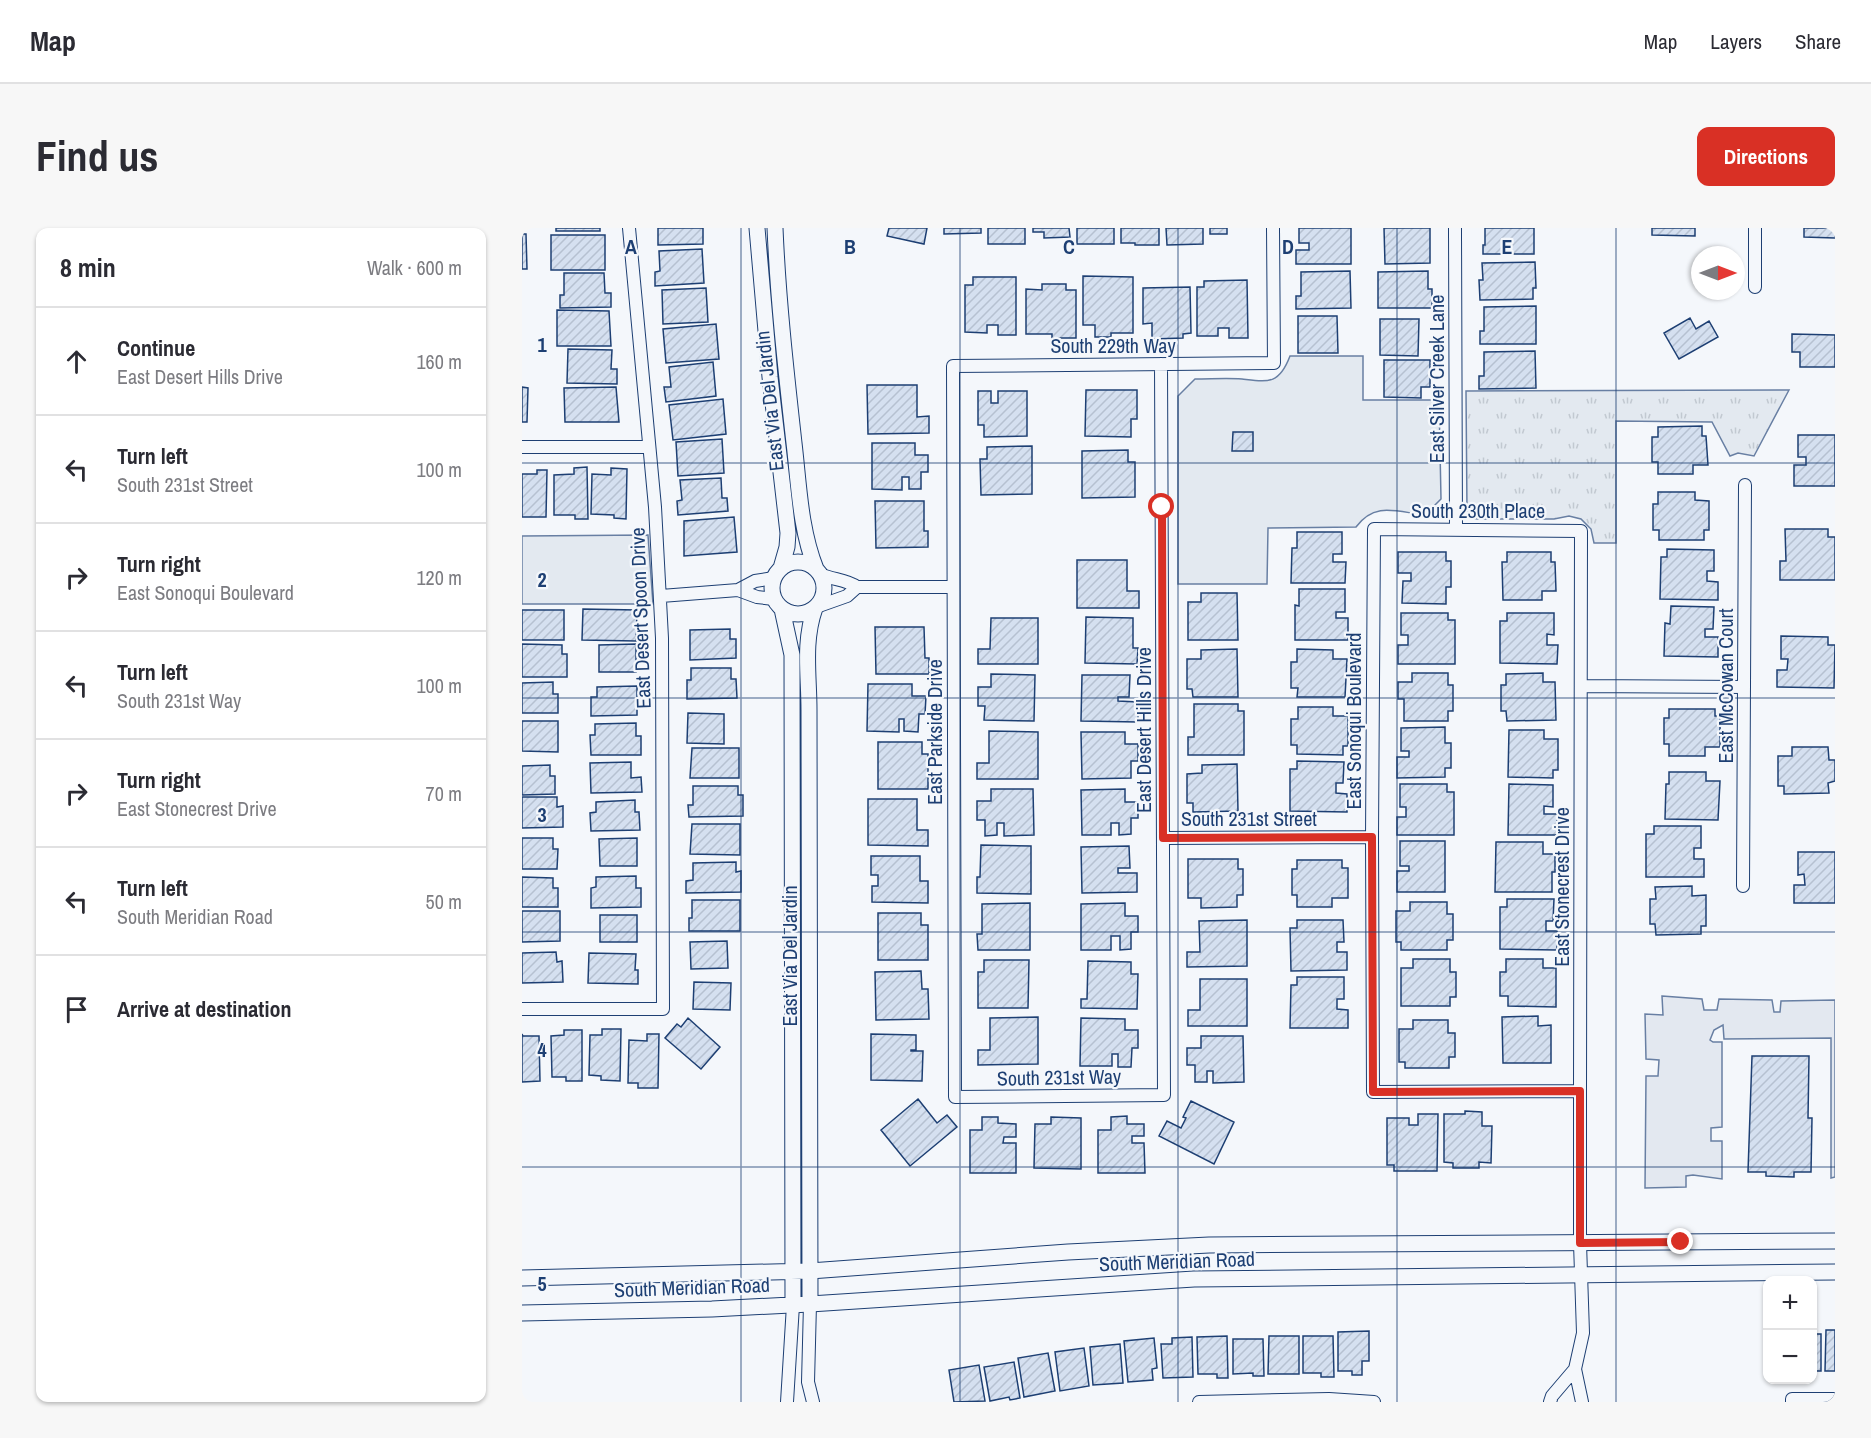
<!DOCTYPE html>
<meta charset="utf-8">
<style>
body{margin:0;font-family:"Archivo Narrow",sans-serif;background:#f7f7f7;color:#2b2b33}
.controls{position:absolute;right:18px;bottom:18px;display:grid;overflow:hidden;border-radius:12px;box-shadow:0 2px 4px #0004}
.controls button{width:54px;height:54px;display:grid;place-items:center;padding:0;border:0;border-bottom:2px solid #e1e1e2;background:#fff;color:#2b2b33;font:30px sans-serif}
.compass{position:absolute;left:1169px;top:18px;width:54px;height:54px;border-radius:50%;background:#fff;box-shadow:0 2px 4px #0004;rotate:90deg}
.stop{position:absolute;width:18px;height:18px;margin:-14px;border:4px solid #d93025;border-radius:50%;background:#fff}
.stop.end{background:#d93025;border-color:#fff;box-shadow:0 2px 6px #0008}
.list{margin:0;padding:0;list-style:none}
h2{display:flex;justify-content:space-between;align-items:center;height:78px;margin:0;padding:0 24px;font-size:26px}
h2 small{font-size:20px;font-weight:400;color:#7c7c81}
.list li{display:grid;grid-template-columns:39px 1fr auto;gap:18px;align-items:center;box-sizing:border-box;height:108px;padding:0 24px;border-top:2px solid #e1e1e2}
.list b{display:block;font-size:22px;white-space:nowrap}
.list p{margin:0;font-size:20px;white-space:nowrap;color:#7c7c81}
.list em{font-size:20px;font-style:normal;color:#7c7c81}
.icon{flex:none;width:33px;height:33px;fill:none;stroke:currentColor;stroke-width:2;stroke-linecap:round;stroke-linejoin:round}
.map{position:relative;flex:none;width:1313px;height:1174px;overflow:hidden;border-radius:12px}
header{display:flex;align-items:center;gap:36px;box-sizing:border-box;height:84px;padding:0 30px;background:#fff;border-bottom:2px solid #e1e1e2}
header strong{font-size:28px}
nav{display:flex;gap:33px;margin-inline-start:auto;font-size:21px}
.intro{display:flex;align-items:center;justify-content:space-between;box-sizing:border-box;height:144px;padding:0 36px}
h1{margin:0;font-size:42px}
.button{padding:15px 27px;border-radius:12px;background:#d93025;color:#fff;font-size:21px;font-weight:700}
main{display:flex;gap:36px;padding:0 36px}
aside{flex:1;background:#fff;border-radius:12px;box-shadow:0 2px 4px #0004}
.map>svg:first-child{display:block}
.grass{fill:url(#grass-tufts);stroke:#687fa3;stroke-width:1.5}
.park{fill:#e3e9f0;stroke:#687fa3;stroke-width:1.5}
.parking{fill:#e3e8f0;stroke:#687fa3;stroke-width:1.5}
.building{fill:url(#building-hatch);stroke:#1d3f73;stroke-width:1.5}
.lines{fill:none;stroke-linecap:round;stroke-linejoin:round}
.minor-casing{stroke:#1d3f73;stroke-width:14}
.tertiary-casing{stroke:#1d3f73;stroke-width:17}
.minor{stroke:#f4f7fb;stroke-width:12}
.tertiary{stroke:#f4f7fb;stroke-width:15}
.route{stroke:#d93025;stroke-width:8}
.grid{fill:none;stroke:#1d3f73;stroke-width:1.5;stroke-opacity:0.55}
.labels{text-anchor:middle;dominant-baseline:central;stroke-width:4.5;stroke-linejoin:round;paint-order:stroke}
.street-label{font-size:20px;fill:#1d3f73;stroke:#f4f7fb}
.grid-label{font-size:20px;text-anchor:middle;font-weight:bold;fill:#1d3f73;stroke:#f4f7fb;stroke-width:4.5;stroke-linejoin:round;paint-order:stroke}
</style>
<header>
<strong>Map</strong>
<nav><a>Map</a><a>Layers</a><a>Share</a></nav>
</header>
<div class="intro"><h1>Find us</h1><a class="button">Directions</a></div>
<main>
<aside>
<h2>8 min<small>Walk · 600 m</small></h2>
<ul class="list">
<li><svg class="icon" aria-label="ahead" viewBox="0 0 24 24"><path d="M12 20V5M6 11l6-6 6 6"/></svg><div><b>Continue</b><p>East Desert Hills Drive</p></div><em>160 m</em></li>
<li><svg class="icon" aria-label="left" viewBox="0 0 24 24"><path d="M17 20v-9H6M10 6l-5 5 5 5"/></svg><div><b>Turn left</b><p>South 231st Street</p></div><em>100 m</em></li>
<li><svg class="icon" aria-label="right" viewBox="0 0 24 24"><path d="M7 20v-9h11M14 6l5 5-5 5"/></svg><div><b>Turn right</b><p>East Sonoqui Boulevard</p></div><em>120 m</em></li>
<li><svg class="icon" aria-label="left" viewBox="0 0 24 24"><path d="M17 20v-9H6M10 6l-5 5 5 5"/></svg><div><b>Turn left</b><p>South 231st Way</p></div><em>100 m</em></li>
<li><svg class="icon" aria-label="right" viewBox="0 0 24 24"><path d="M7 20v-9h11M14 6l5 5-5 5"/></svg><div><b>Turn right</b><p>East Stonecrest Drive</p></div><em>70 m</em></li>
<li><svg class="icon" aria-label="left" viewBox="0 0 24 24"><path d="M17 20v-9H6M10 6l-5 5 5 5"/></svg><div><b>Turn left</b><p>South Meridian Road</p></div><em>50 m</em></li>
<li><svg class="icon" aria-label="arrive" viewBox="0 0 24 24"><path d="M6 21V4h12l-3 4 3 4H6"/></svg><div><b>Arrive at destination</b></div></li>
</ul>
</aside>
<div class="map">
<svg width="1313" height="1174" viewBox="0 0 1313 1174">
<defs>
<pattern id="grass-tufts" width="24" height="20" patternUnits="userSpaceOnUse" patternTransform="scale(1.5)"><rect width="24" height="20" fill="#e3e9f0"/><path d="M3 7l-1-3M5 7V3M7 7l1-3M15 17l-1-3M17 17v-4M19 17l1-3" fill="none" stroke="#c2c9d1"/></pattern>
<pattern id="building-hatch" width="6" height="6" patternUnits="userSpaceOnUse" patternTransform="scale(1.5)"><rect width="6" height="6" fill="#d5e0f0"/><path d="M-1 1l2-2M0 6l6-6M5 7l2-2" fill="none" stroke="#b6c1d1"/></pattern>
</defs>
<rect width="100%" height="100%" fill="#f4f7fb"/>
<path class="grass" d="M1267 162 1232 228 1216 225 1208 228 1190 194 1094 193V315H1072L1069 301 1059 291 1047 288 1032 291H956L949 290 945 284 944 163Z"/>
<path class="park" d="M768 128H841V172H917L919 271 903 287C875 284 853 273 834 299L746 300 745 356H656V168L673 151C689 151 705 150 720 151 746 154 757 157 768 128Z
M126 307 131 376H0V308Z"/>
<path class="parking" d="M1140 768 1180 771 1182 782H1195L1197 771 1250 772 1252 784H1258L1259 773 1313 772V949L1309 950V810L1202 811 1201 797 1192 802 1188 812 1191 814H1200V899L1189 900V913H1200V951L1171 947 1164 948V959L1123 960 1124 848H1136L1137 832 1124 831 1123 786 1141 787Z"/>
<path class="building" d="M34 0H78V3H34Z
M136 0H181V16L136 17Z
M367 0H405L402 16 365 8Z
M422 0H459V5L422 6Z
M466 0H503V16H466Z
M511 0H547L548 9 522 10V4H511Z
M555 0H592V16H555Z
M599 0H637V17H613V15H599Z
M644 0H681V16L645 17Z
M688 0H705V6H688Z
M777 0H829V36H774V22H787V15H777Z
M862 0H908V35L863 36Z
M963 0H1012V26H961V17H963Z
M1130 0H1173V8L1130 7Z
M1282 0H1313V10L1282 9Z
M0 6H4L5 41H0Z
M29 7H83V42H29Z
M180 21 182 55 133 58V44L138 43 137 23Z
M1013 34 1014 60H1011V71L958 72 957 52H961L960 35Z
M828 43 829 80 774 81V68H779V44Z
M906 43V61H910V80H856V44Z
M42 45H82L83 65H89V79L38 80V67H42Z
M561 48 611 49V105H589V109H573V97H561Z
M451 49H494V107H476V97H465V105L443 104V57H451Z
M725 52 726 110H707V100H696V108H675V59H682V53Z
M520 56H544V62H554V110H530V106H504V61L520 62Z
M668 59 669 105 661 106V110L630 111V95L621 96V60Z
M184 60 186 94 141 96 140 62Z
M1014 78V116H958V103H962V79Z
M35 82 87 83 89 118H35Z
M776 88H815L816 125H776Z
M1168 90 1174 101 1187 93 1196 109 1157 131 1142 105Z
M858 91H897L896 128 858 127Z
M194 96 197 131 144 135 141 101Z
M1270 106 1313 107V139H1278V124H1270Z
M46 121 90 122 89 141H95V156L45 155Z
M1013 123 1014 160 957 161V148H962V124Z
M862 132H908V159H899V170L862 169Z
M191 134 194 168 144 174 142 159H149L147 139Z
M345 157H395V189L407 188V205L346 206Z
M0 159 6 160 5 194H0Z
M94 159 97 194H43L42 160Z
M564 162H615V191H609V209L563 208Z
M456 163H469V175H476V163H505V208L462 209V197H456Z
M201 171 204 206 151 212 147 177Z
M1180 198V208H1184L1186 237H1171V246H1136V234H1130V209H1136V199Z
M711 204H731V223H710Z
M1276 207H1313V258H1272V237H1284V229H1276Z
M200 211 202 245 156 248 154 214Z
M350 215H393V227H406V244H399V261H387V249H380V262L350 261Z
M510 218V266L459 267 458 231H465V219Z
M606 222V234H613V269L560 270V223Z
M65 239 66 291H53V287H32V247L52 246V240Z
M89 240 105 241 104 291 92 290V287L69 286 70 246 89 247Z
M15 242H25L24 289H0V246H15Z
M199 250 200 270H205L206 283 156 287 155 273 160 272 158 252Z
M1136 264H1173V272L1187 273V302H1182V312H1137V302H1131V276H1136Z
M353 273H402V303H406V319L354 320Z
M212 289 215 324 162 328V293Z
M1263 301H1306V309H1313V352H1258V333H1264Z
M775 304H820V326H811V334H824L823 355H769L770 320H775Z
M1145 321 1192 322V343H1185V353L1196 354V372L1138 371 1139 329H1145Z
M876 324H924V333H929V359H924V376L880 375 881 353H889V345H876Z
M985 324H1029V334H1033L1034 363H1020V372H981L980 334H985Z
M555 332H605V363H617V380H555Z
M777 361H823V384H814V390H826V412H773V377L777 378Z
M679 365H715L716 412H666V374H679Z
M1149 378 1192 379 1191 401H1183V409H1196V429L1142 428 1143 395 1148 396Z
M61 381 115 382 114 413 60 412Z
M0 382H42V412H0Z
M879 385H926V392H933V436H876V417H886V407H879Z
M985 385H1032V407L1025 406V417H1036L1035 436 978 435V393H985Z
M564 389 611 390V420H616L615 436 563 435Z
M469 390H516V436H456V421H468Z
M353 399H402L403 430H407V446H354Z
M208 401V411H214V430L168 432V402Z
M1259 408 1306 409V417H1313L1312 460 1255 459V442H1265L1266 431H1259Z
M0 416 40 417V426H45V449H0Z
M114 416V444H77V417Z
M715 421 716 469H671L670 461H665V431H679V422Z
M775 421 811 422V431H825L823 469H775L776 460H769V434H775Z
M169 440H209V451H214L215 470 165 471V452H169Z
M890 445H926V457H931V483H926V493H882V471H876V454H890Z
M1021 445V454H1033L1034 492 985 493 984 483H979V457H984V446Z
M469 446 513 447 512 493 462 492 463 478H456V459H469Z
M560 447H608L607 469H596V473L616 474V494L559 493Z
M31 454V466H36V485H0V455Z
M346 456H390V468H404L403 486H397L396 504 382 503V491H377V504L345 503Z
M115 458V487L69 488V469H75V459Z
M672 476H716V483H722V527H666V509H672Z
M776 479H811V488H826V518H821V527L775 526V517H769V491H776Z
M1147 481H1193V488H1198V519H1183V528H1147V516H1142V490H1147Z
M166 485 202 486V516L165 515Z
M0 493H36V524L0 523Z
M114 495V508H119V527H69L68 507H73V496Z
M923 499V515H929V540H923V549L875 550V529H887V523H879V500Z
M987 502H1022V511H1036V542H1031V550L986 549Z
M467 503 516 504V551H455V535H467Z
M559 504H603V516H616V533H609V550L560 551Z
M356 514H400V526H406V561H356Z
M1270 519H1306L1307 532H1313V553L1306 555 1307 565 1262 566V558H1256V528H1270Z
M170 520H217V550H168Z
M775 533 822 534 821 555H814V565L825 566V584L768 583V541H775Z
M109 534V550L119 549 120 564 69 565 68 535Z
M715 536 716 583 671 584V575H665V546L680 545V537Z
M28 537V548H33V566L0 567V538Z
M1147 544H1184V553H1198L1196 592 1143 591 1144 556H1147Z
M878 556H925V564H932V607H875V589H884V579H878Z
M987 556 1031 557V579L1022 578V586H1035V607H986Z
M171 558H216V567H221V588L167 589 166 577H171Z
M469 561H511L512 607 482 608V595H475V607L463 608V592H455V573H469Z
M603 561V574H616V590H609V606L597 607V595H589V607H560L559 562Z
M0 569H35V579L41 578V599L0 600Z
M346 571H395V602H406V618L346 617Z
M113 572V584H117L118 602 69 603 68 585 74 584V574Z
M170 596H218V627L168 626Z
M1132 598H1179V620H1172V631H1182V649H1124V606H1132Z
M0 610H31V621H36L35 641H0Z
M115 610V638H78L77 611Z
M878 613H923V664H875V643H887V638H878Z
M974 614H1021V626H1033V644H1030V664H973Z
M459 617 509 618V666L455 665V649H458Z
M607 618 608 640H596V645H615V664L560 665 559 619Z
M1276 624H1313V675H1272V657H1283L1282 646 1276 647Z
M349 628H398V653H406V675L350 674V658H356V647H349Z
M666 631H716V641H721V667H715V679L679 680V670H666Z
M775 632H820V640H826V670H810V679H775V667H770V641H775Z
M214 634V644L219 643V664L164 665V653L171 652V635Z
M114 648V660H119V679L69 680V660L74 659V649Z
M0 649 31 650V660H36V679H0Z
M1170 658V668L1184 667V698H1179V706L1134 707 1133 696H1128V671H1134L1133 659Z
M985 671H1032L1031 693H1024V703H1035V722L978 721V679H985Z
M170 672H218V703H167V690H170Z
M888 674H925V686H931V712H925V722H879V714H874V683H888Z
M508 675V722H456L455 706H460V676Z
M603 675V688H616V704H609V721L598 722V708H589V722H559V676Z
M0 683H38V713L0 714Z
M356 685H399V697H406V732H356Z
M78 687H115V714H78Z
M725 692V738L665 739V724H678L677 693Z
M775 692H821L822 714H815V724H825V742L769 743 768 700H775Z
M205 713 206 740 169 741 168 714Z
M34 724 35 734 40 733 41 754 0 755V725Z
M67 725 114 726 113 742H116V756L66 755Z
M891 731H928V744H934V769H928V778H879V740H891Z
M984 731H1021V740H1034V779L986 778V768H978V744H984Z
M462 732H507L506 780H456V744H462Z
M566 733 609 734V746H616L615 781 559 780V771H565Z
M399 743 400 761H406L407 791 354 792 353 744Z
M775 749H822V771H815V781L826 782V800H768L769 757H775Z
M678 751H725V798H666V782H678Z
M172 754 209 755 208 782 171 781Z
M1016 788V798L1029 797V835H981L980 789Z
M516 789V836L456 837V822H468V790Z
M166 790 198 819 179 841 143 810 155 796 159 799Z
M559 790 603 791V802H616V820H610L609 839H596V826H590V838H558Z
M891 792H926V805H933V829H927V840H883V834H877V801H891Z
M80 801H99L98 853 79 852V848L67 847 68 807H80Z
M42 802H60V853H44V849H30L29 808 42 807Z
M0 806 1 808H17L18 853 0 854Z
M125 806H137L136 860H116V855H106L107 812 125 813Z
M349 806 394 807V822H389V823H401L400 853 349 852Z
M679 808H721L722 854 691 855V843H685V854H673V837H665V820H679Z
M1230 828H1287L1286 890H1290L1289 944H1272V949L1244 948V944H1226Z
M396 871 415 895 425 887 435 899 388 938 359 902Z
M669 873 712 894 692 936 637 908 645 893 659 900 664 890 661 889Z
M943 883 960 884V898H970L969 935 957 934V940H931V935L922 934V886H943Z
M896 886H916L915 943H872V937H865V890H887V897H896Z
M605 888V896H622V908H610V915H622L623 945H576V902H589V889Z
M460 889H476V895L494 896V909H482L481 915H494V945H448V902H460Z
M529 889 559 890V941L512 940 513 896H529Z
M1304 1102H1313V1143H1303Z
M847 1103V1133H840V1147H830V1143H816V1104Z
M1290 1106H1299V1143H1290Z
M705 1108 706 1150H695V1146H676L675 1109Z
M747 1108H777V1146H746Z
M781 1108H811L812 1149H799V1145H781Z
M670 1109 671 1149 641 1150 639 1116H650V1110Z
M632 1110 635 1140 630 1141 631 1152 606 1154 602 1113Z
M711 1111H741L742 1148H731V1145L711 1146Z
M598 1116 601 1155 571 1157 568 1119Z
M562 1120 567 1158 538 1163 533 1124Z
M526 1125 533 1163 502 1169 496 1130Z
M492 1134 498 1170 488 1172 487 1169 468 1173 462 1139Z
M457 1137 463 1173 432 1174 427 1142Z"/>
<g class="lines">
<defs>
<path id="minor" d="M933 0 934 301
M1233 0V59
M639 136 642 867 433 869 431 138 752 135 751 0
M0 219H126
M298 346C311 352 324 351 335 359H431
M216 362 233 353 252 350
M139 368 216 362 235 369 252 371
M294 379 325 368 335 359
M1059 458 1222 459
M641 610 850 609
M1221 658 1223 257
M0 781H141L140 410 133 279 107 0
M1058 863 851 864 850 609 852 301 1059 303 1058 863V1015L1061 1105 1053 1141 1060 1174
M288 1076 286 1154 291 1174
M265 1174 271 1077
M677 1174 807 1171 852 1174
M1028 1174 1030 1168 1053 1141
M1270 1174V1171H1313"/>
<path id="tertiary" d="M235 0 248 149 266 305 265 319 259 340
M253 0C256 72 264 143 272 215 277 257 278 301 294 341
M250 360a26 26 0 1 1 52 0a26 26 0 1 1-52 0Z
M260 381 270 427 271 1077
M0 1050 288 1043 546 1024 687 1017 1313 1013
M288 1076 287 482C287 447 281 414 293 380
M0 1085 190 1081 288 1076 672 1051 1313 1044"/>
</defs>
<use href="#minor" class="minor-casing"/>
<use href="#tertiary" class="tertiary-casing"/>
<use href="#minor" class="minor"/>
<use href="#tertiary" class="tertiary"/>
</g>
<g class="lines">
<path class="route" d="M640 279 641 610 850 609 851 864 1058 863V1015L1159 1014"/>
</g>
<path class="grid" d="M219 0V1174M438 0V1174M656 0V1174M875 0V1174M1094 0V1174M0 235H1313M0 470H1313M0 704H1313M0 939H1313"/>
<g class="labels">
<g class="street-label">
<text x="591" y="117">South 229th Way</text>
<text transform="translate(914 151) rotate(-90)">East Silver Creek Lane</text>
<text transform="translate(247 173) rotate(-96)">East Via Del Jardin</text>
<text x="956" y="282">South 230th Place</text>
<text transform="translate(118 390) rotate(-92)">East Desert Spoon Drive</text>
<text transform="translate(1203 458) rotate(-90)">East McCowan Court</text>
<text transform="translate(831 493) rotate(-90)">East Sonoqui Boulevard</text>
<text transform="translate(621 502) rotate(-90)">East Desert Hills Drive</text>
<text transform="translate(412 504) rotate(-90)">East Parkside Drive</text>
<text x="727" y="590">South 231st Street</text>
<text transform="translate(1039 659) rotate(-90)">East Stonecrest Drive</text>
<text transform="translate(267 728) rotate(-90)">East Via Del Jardin</text>
<text transform="translate(537 849) rotate(-1)">South 231st Way</text>
<text transform="translate(655 1033) rotate(-2)">South Meridian Road</text>
<text transform="translate(170 1059) rotate(-2)">South Meridian Road</text>
</g>
</g>
<g class="grid-label">
<text x="109" y="26">A</text>
<text x="328" y="26">B</text>
<text x="547" y="26">C</text>
<text x="766" y="26">D</text>
<text x="985" y="26">E</text>
<text x="20" y="124">1</text>
<text x="20" y="359">2</text>
<text x="20" y="594">3</text>
<text x="20" y="829">4</text>
<text x="20" y="1063">5</text>
</g>
</svg>
<div class="controls">
<button>+</button>
<button>−</button>
</div>
<svg class="compass" viewBox="-18 -18 36 36"><path d="M0-13l5 13h-10z" fill="#e53935"/><path d="M0 13l5-13h-10z" fill="#7c7c81"/></svg>
<div class="stop" style="left:640px;top:279px"></div>
<div class="stop end" style="left:1159px;top:1014px"></div>
</div>
</main>
